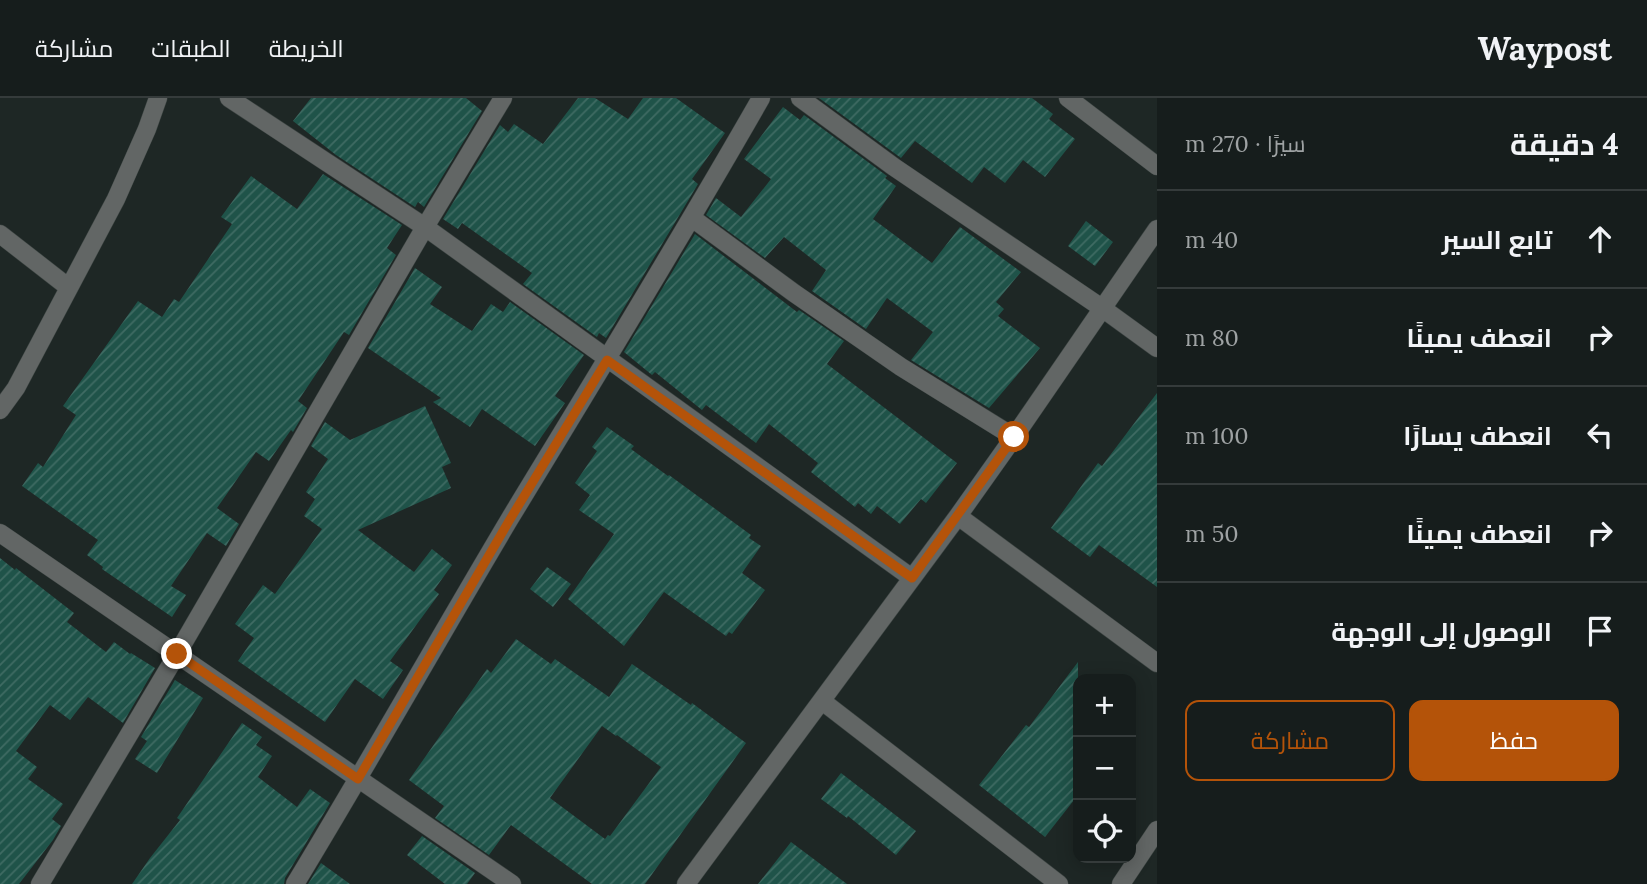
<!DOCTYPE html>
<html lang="ar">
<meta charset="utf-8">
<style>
body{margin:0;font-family:Lora,Cairo,serif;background:#232a29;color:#f1f3f6;direction:rtl}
.controls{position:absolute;right:21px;bottom:21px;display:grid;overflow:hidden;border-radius:14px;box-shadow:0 4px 18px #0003}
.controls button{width:63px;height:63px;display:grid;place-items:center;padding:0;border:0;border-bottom:2px solid #353b3b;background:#161d1c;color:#f1f3f6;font:35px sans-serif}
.stop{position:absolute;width:21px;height:21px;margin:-16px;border:5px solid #b45309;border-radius:50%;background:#fff}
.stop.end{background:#b45309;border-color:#fff;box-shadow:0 2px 7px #0008}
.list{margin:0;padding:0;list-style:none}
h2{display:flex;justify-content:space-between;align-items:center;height:91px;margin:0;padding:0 28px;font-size:30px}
h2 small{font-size:23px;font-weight:400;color:#9ea2a3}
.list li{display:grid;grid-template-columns:46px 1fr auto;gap:21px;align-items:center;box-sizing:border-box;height:98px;padding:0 28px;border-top:2px solid #353b3b}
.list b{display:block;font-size:26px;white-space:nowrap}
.list em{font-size:23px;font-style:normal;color:#9ea2a3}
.actions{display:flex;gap:14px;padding:21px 28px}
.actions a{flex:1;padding:16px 0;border:2px solid #b45309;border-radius:14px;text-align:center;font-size:24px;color:#b45309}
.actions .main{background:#b45309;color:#fff}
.icon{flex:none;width:38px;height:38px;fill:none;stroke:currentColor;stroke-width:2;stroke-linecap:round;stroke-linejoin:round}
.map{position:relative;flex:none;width:1157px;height:786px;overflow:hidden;direction:ltr}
header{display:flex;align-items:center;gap:42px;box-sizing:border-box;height:98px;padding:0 35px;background:#161d1c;border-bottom:2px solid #353b3b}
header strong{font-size:33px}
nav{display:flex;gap:38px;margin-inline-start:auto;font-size:24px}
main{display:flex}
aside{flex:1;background:#161d1c}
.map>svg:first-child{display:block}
.building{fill:url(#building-hatch);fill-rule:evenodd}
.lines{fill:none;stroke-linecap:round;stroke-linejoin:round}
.minor-casing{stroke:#3c4442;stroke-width:19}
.minor{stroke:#626665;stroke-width:18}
.route{stroke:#b45309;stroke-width:9}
</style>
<header>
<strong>Waypost</strong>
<nav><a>الخريطة</a><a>الطبقات</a><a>مشاركة</a></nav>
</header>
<main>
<aside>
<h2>4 دقيقة<small>سيرًا · 270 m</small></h2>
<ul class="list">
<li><svg class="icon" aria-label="ahead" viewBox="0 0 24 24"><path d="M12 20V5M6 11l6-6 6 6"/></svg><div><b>تابع السير</b></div><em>40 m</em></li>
<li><svg class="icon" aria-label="right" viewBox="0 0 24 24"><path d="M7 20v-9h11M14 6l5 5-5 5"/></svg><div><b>انعطف يمينًا</b></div><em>80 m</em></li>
<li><svg class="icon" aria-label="left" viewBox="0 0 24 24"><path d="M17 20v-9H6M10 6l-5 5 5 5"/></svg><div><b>انعطف يسارًا</b></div><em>100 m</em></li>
<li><svg class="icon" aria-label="right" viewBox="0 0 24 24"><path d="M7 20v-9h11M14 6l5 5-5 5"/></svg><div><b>انعطف يمينًا</b></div><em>50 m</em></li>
<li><svg class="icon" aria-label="arrive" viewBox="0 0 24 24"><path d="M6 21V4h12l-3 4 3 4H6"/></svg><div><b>الوصول إلى الوجهة</b></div></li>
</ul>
<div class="actions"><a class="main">حفظ</a><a>مشاركة</a></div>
</aside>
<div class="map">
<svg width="1157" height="786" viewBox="0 0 1157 786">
<defs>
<pattern id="building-hatch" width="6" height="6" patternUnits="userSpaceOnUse" patternTransform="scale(1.75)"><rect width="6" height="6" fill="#1f5349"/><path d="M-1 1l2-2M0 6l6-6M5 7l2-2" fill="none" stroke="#3f6b63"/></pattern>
</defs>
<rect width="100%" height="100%" fill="#1e2725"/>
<path class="building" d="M311 0H466L482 13 424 109 418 104 415 109 336 57 293 23Z
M578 0H595L628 21 643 0H676L725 35 692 81 698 86 606 240 599 235 597 239 523 186 532 175 462 125 458 131 443 121 500 27 508 34 514 26 543 46Z
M819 0H1032L1053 16 1049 21 1075 41 1045 79 1023 62 1005 85 984 69 972 85 915 43 901 60Z
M783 9 800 22 804 17 887 78 885 80 896 88 873 121 932 165 960 129 1021 174 996 204 1004 211 998 218 1040 250 989 310 911 262 933 234 887 200 866 231 812 193 826 172 784 139 765 160 706 117 716 100 741 119 771 81 744 61Z
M323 76 402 127 387 150 396 157 349 237 344 234 298 303 307 310 293 334 291 332 269 363 256 354 217 410 239 426 226 448 207 435 171 488 186 497 172 519 102 471 103 469 87 457 98 442 22 388 38 365 43 369 76 317 63 308 138 203 162 219 174 201 179 204 232 126 221 119 251 78 297 111Z
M1086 123 1113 144 1095 168 1068 148Z
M695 136 797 214 799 212 844 243 827 266 957 365 926 405 921 401 900 426 877 408 871 416 858 405 855 409 811 374 818 365 769 326 756 345 706 307 702 312 655 274 652 277 624 254Z
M415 170 442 189 430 206 472 233 491 206 503 214 510 204 584 257 555 298 565 305 535 348 482 311 470 329 433 304 441 300 368 250Z
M1157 295V489L1099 447 1090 459 1051 430 1098 365 1102 368Z
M425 308 451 365 442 369 451 390 358 432 414 474 432 451 452 467 434 492 439 496 390 563 403 572 383 601 355 581 325 624 238 563 254 540 235 526 263 487 275 496 322 431 304 418 315 401 306 394 328 361 311 348 325 324 350 342Z
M607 329 634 348 631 351 668 378 669 377 751 437 749 440 761 448 742 475 765 492 732 536 729 534 726 538 664 494 624 548 568 501 614 436 579 412 590 397 575 385 597 353 592 349Z
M0 460 15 472 16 470 74 515 67 524 106 554 114 544 130 556 131 555 155 570 123 625 88 599 70 622 50 607 16 653 37 669 28 681 63 706 52 721 61 728 53 742 19 786H0Z
M547 469 571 486 553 509 530 491Z
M516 541 551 566 555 561 609 599 632 566 691 607 692 605 746 645 645 786H592L511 727 489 757 435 720 444 708 409 682 487 571 491 575ZM602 628 616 638 617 637 661 669 610 738 608 737 605 741 550 700Z
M1078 564V697L1045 739 979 687 1026 627 1029 629Z
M175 582 203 600 157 675 135 661 147 643 141 639Z
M242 625 262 639 256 647 272 658 258 679 297 709 310 691 330 705 285 780 284 786H132L150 760 180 722 177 720Z
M841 675 916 733 896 757 848 718 847 720 821 701Z
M422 738 475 775 467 786H445L407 757Z
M791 744 847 786H758Z
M321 765 350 786H308Z"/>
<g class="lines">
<defs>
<path id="minor" d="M229 0 425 129 912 480
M800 0 894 69 1102 210 1157 250
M1068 0 1157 68
M692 120 794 195 901 269 1014 339
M0 136 68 189
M0 312 16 290 116 101 147 31 158 0
M958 418 1157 565
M0 435 512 786
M822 603 1059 786
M40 786 177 556 425 129 503 0
M295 786C368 666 437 543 509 422 594 282 680 142 761 0
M686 786 958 418 1014 339 1157 131
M1121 786 1157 732"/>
</defs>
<use href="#minor" class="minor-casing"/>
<use href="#minor" class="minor"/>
</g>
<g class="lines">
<path class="route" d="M177 556 358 681 509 423 607 262 912 480 1014 339"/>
</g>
</svg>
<div class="controls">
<button>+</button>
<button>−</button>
<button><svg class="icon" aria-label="locate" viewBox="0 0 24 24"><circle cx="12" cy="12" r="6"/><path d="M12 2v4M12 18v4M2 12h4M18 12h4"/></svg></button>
</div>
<div class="stop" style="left:1014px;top:339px"></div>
<div class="stop end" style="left:177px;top:556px"></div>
</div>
</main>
